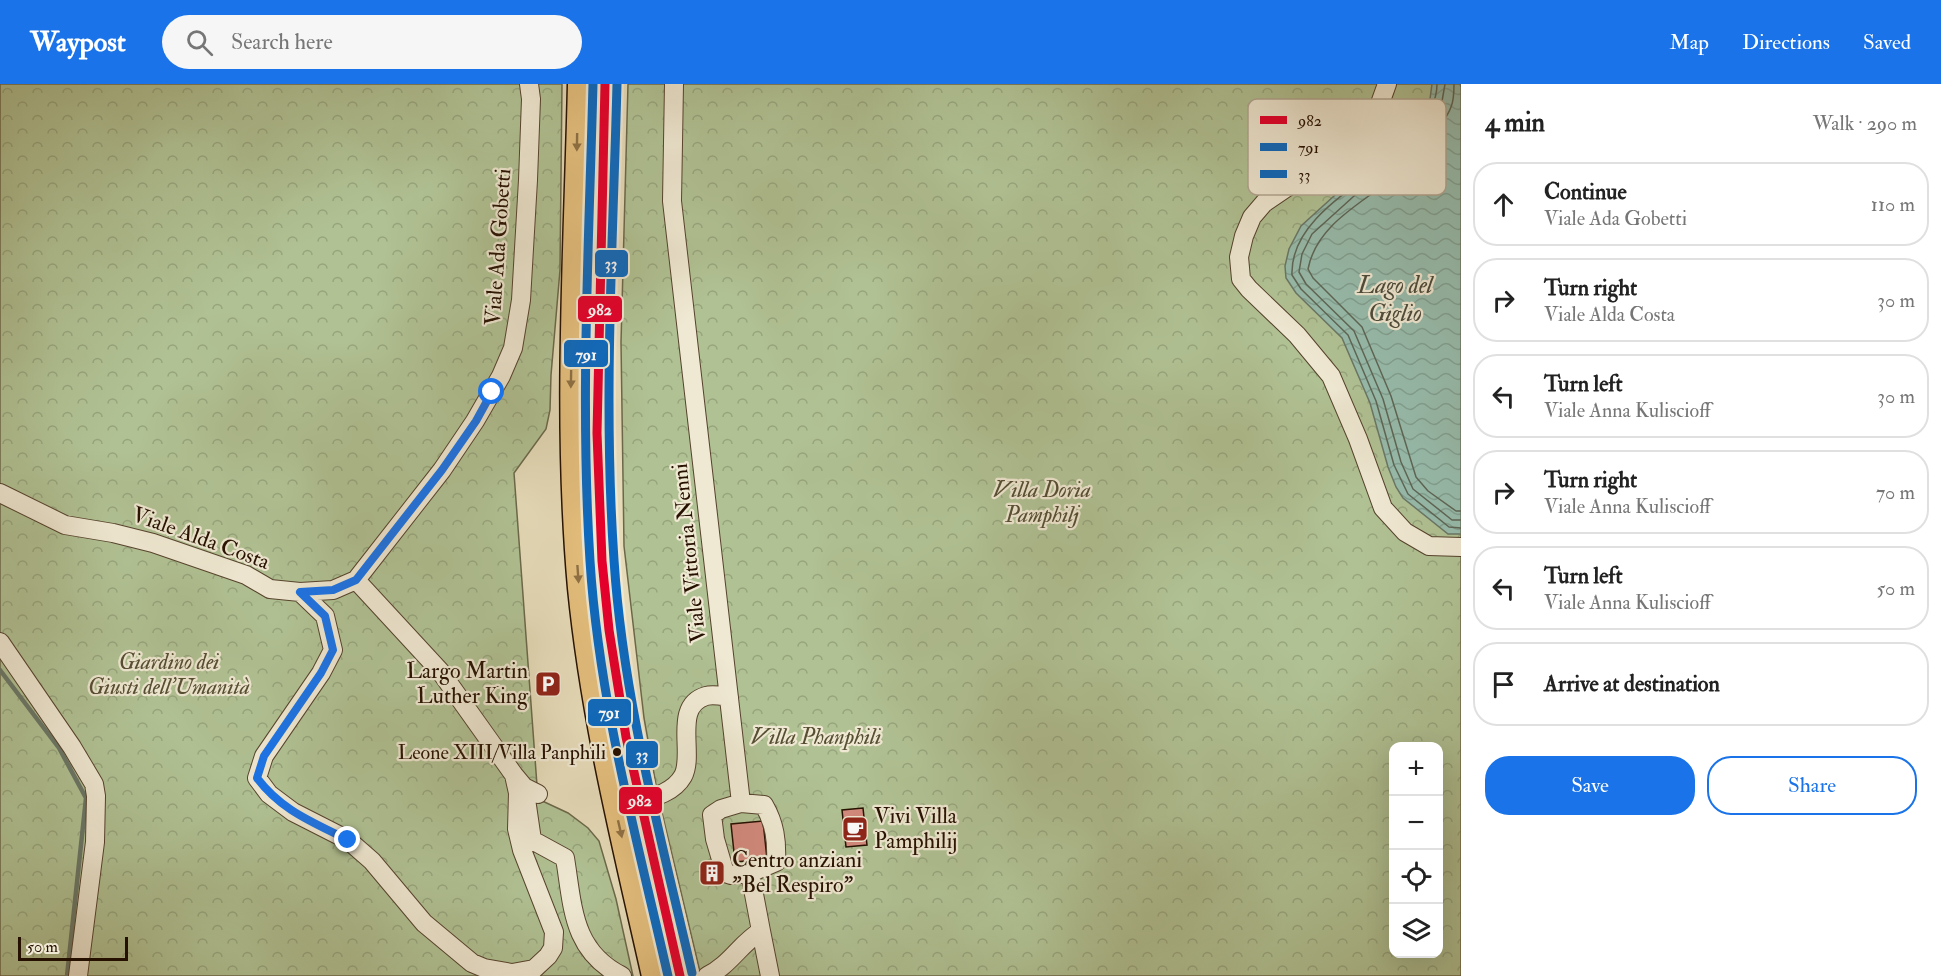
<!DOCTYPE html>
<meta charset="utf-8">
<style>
body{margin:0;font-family:"IM FELL Double Pica",serif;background:#f6f6f6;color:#222}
.controls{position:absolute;right:18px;bottom:18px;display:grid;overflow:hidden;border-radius:12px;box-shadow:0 6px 24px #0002}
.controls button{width:54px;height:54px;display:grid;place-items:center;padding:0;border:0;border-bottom:2px solid #e0e0e0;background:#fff;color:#222;font:30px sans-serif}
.scale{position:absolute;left:18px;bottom:15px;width:110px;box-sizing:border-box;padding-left:6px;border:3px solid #261000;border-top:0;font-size:16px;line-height:21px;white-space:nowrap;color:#261000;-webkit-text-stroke:4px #efe8d2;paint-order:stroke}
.stop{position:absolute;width:18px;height:18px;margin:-14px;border:4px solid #1a73e8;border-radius:50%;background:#fff}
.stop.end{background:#1a73e8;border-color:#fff;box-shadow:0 2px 6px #0008}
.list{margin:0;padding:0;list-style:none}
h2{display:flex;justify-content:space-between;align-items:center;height:78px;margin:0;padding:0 24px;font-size:26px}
h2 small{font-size:20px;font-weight:400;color:#767676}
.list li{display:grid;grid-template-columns:39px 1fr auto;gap:18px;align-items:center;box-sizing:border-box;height:84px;margin:0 12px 12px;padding:0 12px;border:2px solid #e0e0e0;border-radius:24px}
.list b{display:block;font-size:22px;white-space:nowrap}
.list p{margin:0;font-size:20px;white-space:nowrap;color:#767676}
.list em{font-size:20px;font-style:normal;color:#767676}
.actions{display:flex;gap:12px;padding:18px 24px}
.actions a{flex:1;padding:14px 0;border:2px solid #1a73e8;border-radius:24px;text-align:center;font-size:21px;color:#1a73e8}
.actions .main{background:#1a73e8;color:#fff}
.icon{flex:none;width:33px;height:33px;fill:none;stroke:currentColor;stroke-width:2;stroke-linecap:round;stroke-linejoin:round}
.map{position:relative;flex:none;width:1461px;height:892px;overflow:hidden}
header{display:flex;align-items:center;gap:36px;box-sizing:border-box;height:84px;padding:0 30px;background:#1a73e8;color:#fff}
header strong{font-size:28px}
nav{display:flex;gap:33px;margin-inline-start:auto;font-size:21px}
.search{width:420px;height:54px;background:#f6f6f6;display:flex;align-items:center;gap:15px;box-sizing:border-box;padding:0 21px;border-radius:33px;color:#767676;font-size:22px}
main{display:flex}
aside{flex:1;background:#fff}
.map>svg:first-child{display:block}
.forest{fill:url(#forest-crowns);stroke:#6b684a;stroke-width:1.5;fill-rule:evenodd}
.water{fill:url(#water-waves);stroke:#6a7767;stroke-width:1.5}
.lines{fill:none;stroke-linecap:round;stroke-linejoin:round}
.shore{stroke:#5e6656;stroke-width:1.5}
.stream{stroke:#6a7767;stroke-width:4.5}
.building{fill:#d2897c;stroke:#261000;stroke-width:1.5}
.minor-casing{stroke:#56432e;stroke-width:20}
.major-casing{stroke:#261000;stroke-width:25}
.minor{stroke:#efe8d2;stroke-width:18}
.major{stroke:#e3be7c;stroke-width:22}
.bus-1-casing{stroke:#efe8d2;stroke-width:14}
.bus-2-casing{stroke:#efe8d2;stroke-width:14}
.bus-3-casing{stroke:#efe8d2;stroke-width:14}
.bus-1{stroke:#e4002b;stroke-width:9}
.bus-2{stroke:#0c69bf;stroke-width:9}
.bus-3{stroke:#0c69bf;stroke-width:9}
.oneway{fill:#8e7044}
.route{stroke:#1a73e8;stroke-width:8}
.bus-dot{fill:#261000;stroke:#efe8d2;stroke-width:2}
.labels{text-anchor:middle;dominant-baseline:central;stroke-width:4.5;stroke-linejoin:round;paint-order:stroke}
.bus-label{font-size:20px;fill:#261000;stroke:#efe8d2;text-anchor:end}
.street-label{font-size:22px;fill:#261000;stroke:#efe8d2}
.park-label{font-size:22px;font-style:italic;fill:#564e33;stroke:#efe8d2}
.poi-label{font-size:22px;fill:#261000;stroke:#efe8d2;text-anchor:start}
.water-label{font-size:24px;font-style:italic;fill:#4e4c3c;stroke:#efe8d2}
.key{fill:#efe8d2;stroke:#b3a793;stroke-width:1.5}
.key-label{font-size:16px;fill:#261000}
.line-badge{stroke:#efe8d2;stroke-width:2}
.badge-label{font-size:16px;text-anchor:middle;font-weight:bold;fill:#fff}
</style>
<header>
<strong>Waypost</strong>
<div class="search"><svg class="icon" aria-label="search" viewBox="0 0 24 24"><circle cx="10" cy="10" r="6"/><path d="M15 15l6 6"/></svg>Search here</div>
<nav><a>Map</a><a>Directions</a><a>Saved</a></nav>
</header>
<main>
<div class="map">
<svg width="1461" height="892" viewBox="0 0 1461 892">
<defs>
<pattern id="forest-crowns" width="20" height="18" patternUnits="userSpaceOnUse" patternTransform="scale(1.5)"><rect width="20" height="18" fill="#b0c193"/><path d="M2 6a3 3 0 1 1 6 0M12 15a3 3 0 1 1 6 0" fill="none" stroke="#97a57d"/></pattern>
<pattern id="water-waves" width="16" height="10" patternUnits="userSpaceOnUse" patternTransform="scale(1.5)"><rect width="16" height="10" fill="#97bbab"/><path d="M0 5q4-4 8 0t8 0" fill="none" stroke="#82a091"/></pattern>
</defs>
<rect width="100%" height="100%" fill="#e6dbb9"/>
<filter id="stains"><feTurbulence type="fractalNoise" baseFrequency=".00333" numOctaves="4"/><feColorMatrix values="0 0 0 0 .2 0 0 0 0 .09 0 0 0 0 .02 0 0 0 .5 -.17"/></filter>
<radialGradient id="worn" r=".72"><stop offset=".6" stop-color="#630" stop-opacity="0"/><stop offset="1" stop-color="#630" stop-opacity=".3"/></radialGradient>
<path class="forest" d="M0 0H562L560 186 551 291 550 326 546 345 514 389 538 715 568 729 588 744 599 757 616 815 633 892H0Z
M628 0H1461V892H701L658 712 644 634 624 462 621 258ZM1394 662H1438V870H1394Z"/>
<path class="water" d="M1432 0H1460L1461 3V450H1448L1403 414 1396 403 1388 383 1370 319 1342 254 1296 209 1286 194 1285 182 1289 165 1301 142 1356 92 1387 71 1430 15Z"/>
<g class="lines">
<path class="shore" d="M1437 0C1437 18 1428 31 1416 45 1408 55 1400 68 1390 76 1353 105 1290 138 1292 191L1301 205 1348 251 1376 317 1394 381 1408 410 1449 443 1461 444
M1445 0 1441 23 1397 79 1364 103 1312 150 1302 170 1299 188 1306 200 1354 247 1383 315 1401 378 1413 405 1452 436H1461
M1454 0C1454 7 1454 16 1451 23 1446 37 1414 78 1401 88 1368 116 1317 138 1308 185L1313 194 1362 243 1391 312 1416 393 1428 407 1456 427H1461"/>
<path class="stream" d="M0 586 59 664 86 714 67 892"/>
</g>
<path class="building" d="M863 724 867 761 846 763 842 726Z
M763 737 767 775 735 778 731 740Z
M720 778 722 799 703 800 701 780Z"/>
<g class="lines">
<defs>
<path id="minor" d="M674 0 672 117 741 719 764 721C775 740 777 757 776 778L750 789 761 847C740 860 730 881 707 892
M1387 0 1378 25 1333 72 1264 119 1252 133 1244 152 1239 173 1241 195 1249 205 1297 251 1331 292 1358 355 1383 424 1405 448 1429 462 1461 463
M0 409 65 441 113 449 153 459 246 491 270 505 300 508 333 506 356 496 442 386 475 337 501 292 513 264 521 216 528 96 531 15 529 0
M356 496 440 587 514 691 524 703 538 710
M300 508 325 532 333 566 321 589 264 672 257 694 269 710 293 728 348 756 372 777 424 839 472 879 484 884 512 889 534 885 548 872 553 864 554 848 522 766 517 745 518 709 514 691
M0 558 72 663 94 700 96 712 95 758 78 892
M526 715 532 756 565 774C573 823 572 867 622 892
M639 717C655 713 674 708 683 692 695 670 672 622 706 612 713 610 722 612 729 613
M741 719 721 725 712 731 715 755 725 789 731 791 750 789
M761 847 770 892"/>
<path id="major" d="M579 0C575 168 564 337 579 504 592 636 624 763 653 892
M605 0 597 349 602 477 609 546 626 653 680 892"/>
</defs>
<use href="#minor" class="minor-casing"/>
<use href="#major" class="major-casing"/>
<use href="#minor" class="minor"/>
<use href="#major" class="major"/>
<defs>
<path id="bus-1" d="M605 0 597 349 602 477 609 546 626 653 680 892"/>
<path id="bus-2" d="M593 0C589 159 580 318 590 477 599 618 637 755 668 892"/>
<path id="bus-3" d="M617 0C613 158 603 318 614 476 623 616 661 753 692 889"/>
</defs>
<use href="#bus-1" class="bus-1-casing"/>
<use href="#bus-2" class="bus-2-casing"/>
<use href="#bus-3" class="bus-3-casing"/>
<use href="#bus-1" class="bus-1"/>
<use href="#bus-2" class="bus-2"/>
<use href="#bus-3" class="bus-3"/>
</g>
<defs><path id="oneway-solid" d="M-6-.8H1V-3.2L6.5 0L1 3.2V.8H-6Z" transform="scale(1.5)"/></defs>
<g class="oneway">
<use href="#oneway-solid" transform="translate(577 58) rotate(91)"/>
<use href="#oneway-solid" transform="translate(571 295) rotate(91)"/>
<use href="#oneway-solid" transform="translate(578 490) rotate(86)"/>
<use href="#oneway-solid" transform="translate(620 745) rotate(77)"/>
</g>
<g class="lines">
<path class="route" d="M348 756C313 738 282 727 257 694L264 672 321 589 333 566 325 532 300 508 333 506 356 496 442 386 476 337 492 308"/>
</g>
<defs>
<symbol id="parking-square" viewBox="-11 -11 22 22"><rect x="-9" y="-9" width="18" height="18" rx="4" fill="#8f2418" stroke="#efe8d2"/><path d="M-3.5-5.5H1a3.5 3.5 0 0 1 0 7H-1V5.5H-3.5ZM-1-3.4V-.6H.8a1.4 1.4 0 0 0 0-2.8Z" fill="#fff"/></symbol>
<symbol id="cafe-square" viewBox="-11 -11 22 22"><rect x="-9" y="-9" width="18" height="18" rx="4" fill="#8f2418" stroke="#efe8d2"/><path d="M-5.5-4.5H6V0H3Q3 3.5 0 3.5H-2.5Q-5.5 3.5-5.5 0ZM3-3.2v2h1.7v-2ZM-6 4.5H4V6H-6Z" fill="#fff"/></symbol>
<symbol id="building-square" viewBox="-11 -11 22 22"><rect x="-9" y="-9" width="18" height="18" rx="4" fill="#8f2418" stroke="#efe8d2"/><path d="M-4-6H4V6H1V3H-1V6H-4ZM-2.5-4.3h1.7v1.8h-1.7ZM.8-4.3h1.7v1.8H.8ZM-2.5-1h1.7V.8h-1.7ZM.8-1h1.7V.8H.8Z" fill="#fff"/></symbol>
</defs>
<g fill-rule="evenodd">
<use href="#parking-square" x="533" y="585" width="30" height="30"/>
<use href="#cafe-square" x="840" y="730" width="30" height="30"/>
<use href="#building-square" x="697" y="774" width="30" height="30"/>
</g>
<circle class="bus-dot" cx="617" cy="668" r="5"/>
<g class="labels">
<g class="bus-label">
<text x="606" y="668">Leone XIII/Villa Panphili</text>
</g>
<g class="street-label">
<text transform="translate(498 163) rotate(-86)">Viale Ada Gobetti</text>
<text transform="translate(201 454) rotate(20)">Viale Alda Costa</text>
<text transform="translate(689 469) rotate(-96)">Viale Vittoria Nenni</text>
</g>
<g class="park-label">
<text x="1042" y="406">Villa Doria<tspan x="1042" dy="25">Pamphilj</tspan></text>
<text x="169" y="578">Giardino dei<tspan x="169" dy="25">Giusti dell'Umanità</tspan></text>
<text x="816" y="653">Villa Phanphili</text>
</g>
<g class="poi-label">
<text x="528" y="587" text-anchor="end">Largo Martin<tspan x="528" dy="25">Luther King</tspan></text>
<text x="874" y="732">Vivi Villa<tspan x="874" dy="25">Pamphilij</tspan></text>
<text x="732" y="776">Centro anziani<tspan x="732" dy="25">"Bel Respiro"</tspan></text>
</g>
<g class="water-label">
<text x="1395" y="201">Lago del<tspan x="1395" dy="28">Giglio</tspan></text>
</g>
</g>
<rect x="1248" y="15" width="198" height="96" rx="9" class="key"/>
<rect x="1260" y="32" width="27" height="8" fill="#e4002b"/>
<rect x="1260" y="59" width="27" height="8" fill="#0c69bf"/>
<rect x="1260" y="86" width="27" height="8" fill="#0c69bf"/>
<g class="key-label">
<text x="1298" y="42">982</text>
<text x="1298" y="69">791</text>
<text x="1298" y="96">33</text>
</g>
<g class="line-badge">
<rect x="594" y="165" width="35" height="29" rx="6" fill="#0c69bf"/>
<rect x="577" y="211" width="46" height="28" rx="6" fill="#e4002b"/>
<rect x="563" y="255" width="46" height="29" rx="6" fill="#0c69bf"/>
<rect x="587" y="614" width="45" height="29" rx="6" fill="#0c69bf"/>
<rect x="625" y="656" width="34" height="29" rx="6" fill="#0c69bf"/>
<rect x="618" y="702" width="45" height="29" rx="6" fill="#e4002b"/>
</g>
<g class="badge-label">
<text x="611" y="185">33</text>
<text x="600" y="231">982</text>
<text x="586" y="276">791</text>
<text x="609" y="634">791</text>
<text x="642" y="676">33</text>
<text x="640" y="722">982</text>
</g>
<rect width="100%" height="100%" filter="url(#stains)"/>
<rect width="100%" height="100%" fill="url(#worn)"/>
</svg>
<div class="controls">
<button>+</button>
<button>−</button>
<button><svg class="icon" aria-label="locate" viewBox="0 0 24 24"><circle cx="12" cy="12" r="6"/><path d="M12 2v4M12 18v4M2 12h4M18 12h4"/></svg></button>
<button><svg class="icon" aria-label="layers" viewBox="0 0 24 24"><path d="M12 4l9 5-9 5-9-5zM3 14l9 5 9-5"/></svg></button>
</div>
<div class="scale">50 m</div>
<div class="stop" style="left:492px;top:308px"></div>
<div class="stop end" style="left:348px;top:756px"></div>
</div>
<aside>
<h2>4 min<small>Walk · 290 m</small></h2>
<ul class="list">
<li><svg class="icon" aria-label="ahead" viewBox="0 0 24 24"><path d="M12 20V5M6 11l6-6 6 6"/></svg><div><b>Continue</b><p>Viale Ada Gobetti</p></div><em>110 m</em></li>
<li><svg class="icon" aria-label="right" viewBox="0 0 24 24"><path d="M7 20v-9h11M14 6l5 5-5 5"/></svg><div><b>Turn right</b><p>Viale Alda Costa</p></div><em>30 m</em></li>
<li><svg class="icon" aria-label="left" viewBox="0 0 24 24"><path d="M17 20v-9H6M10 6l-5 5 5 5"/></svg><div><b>Turn left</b><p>Viale Anna Kuliscioff</p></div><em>30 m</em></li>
<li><svg class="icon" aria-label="right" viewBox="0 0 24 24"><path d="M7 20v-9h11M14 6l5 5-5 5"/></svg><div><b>Turn right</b><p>Viale Anna Kuliscioff</p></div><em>70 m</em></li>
<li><svg class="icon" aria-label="left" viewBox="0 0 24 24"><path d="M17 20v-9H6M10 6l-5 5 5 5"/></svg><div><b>Turn left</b><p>Viale Anna Kuliscioff</p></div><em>50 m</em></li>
<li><svg class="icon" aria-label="arrive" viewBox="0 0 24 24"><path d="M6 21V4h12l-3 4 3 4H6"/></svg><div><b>Arrive at destination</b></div></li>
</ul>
<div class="actions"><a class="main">Save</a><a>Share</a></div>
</aside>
</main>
